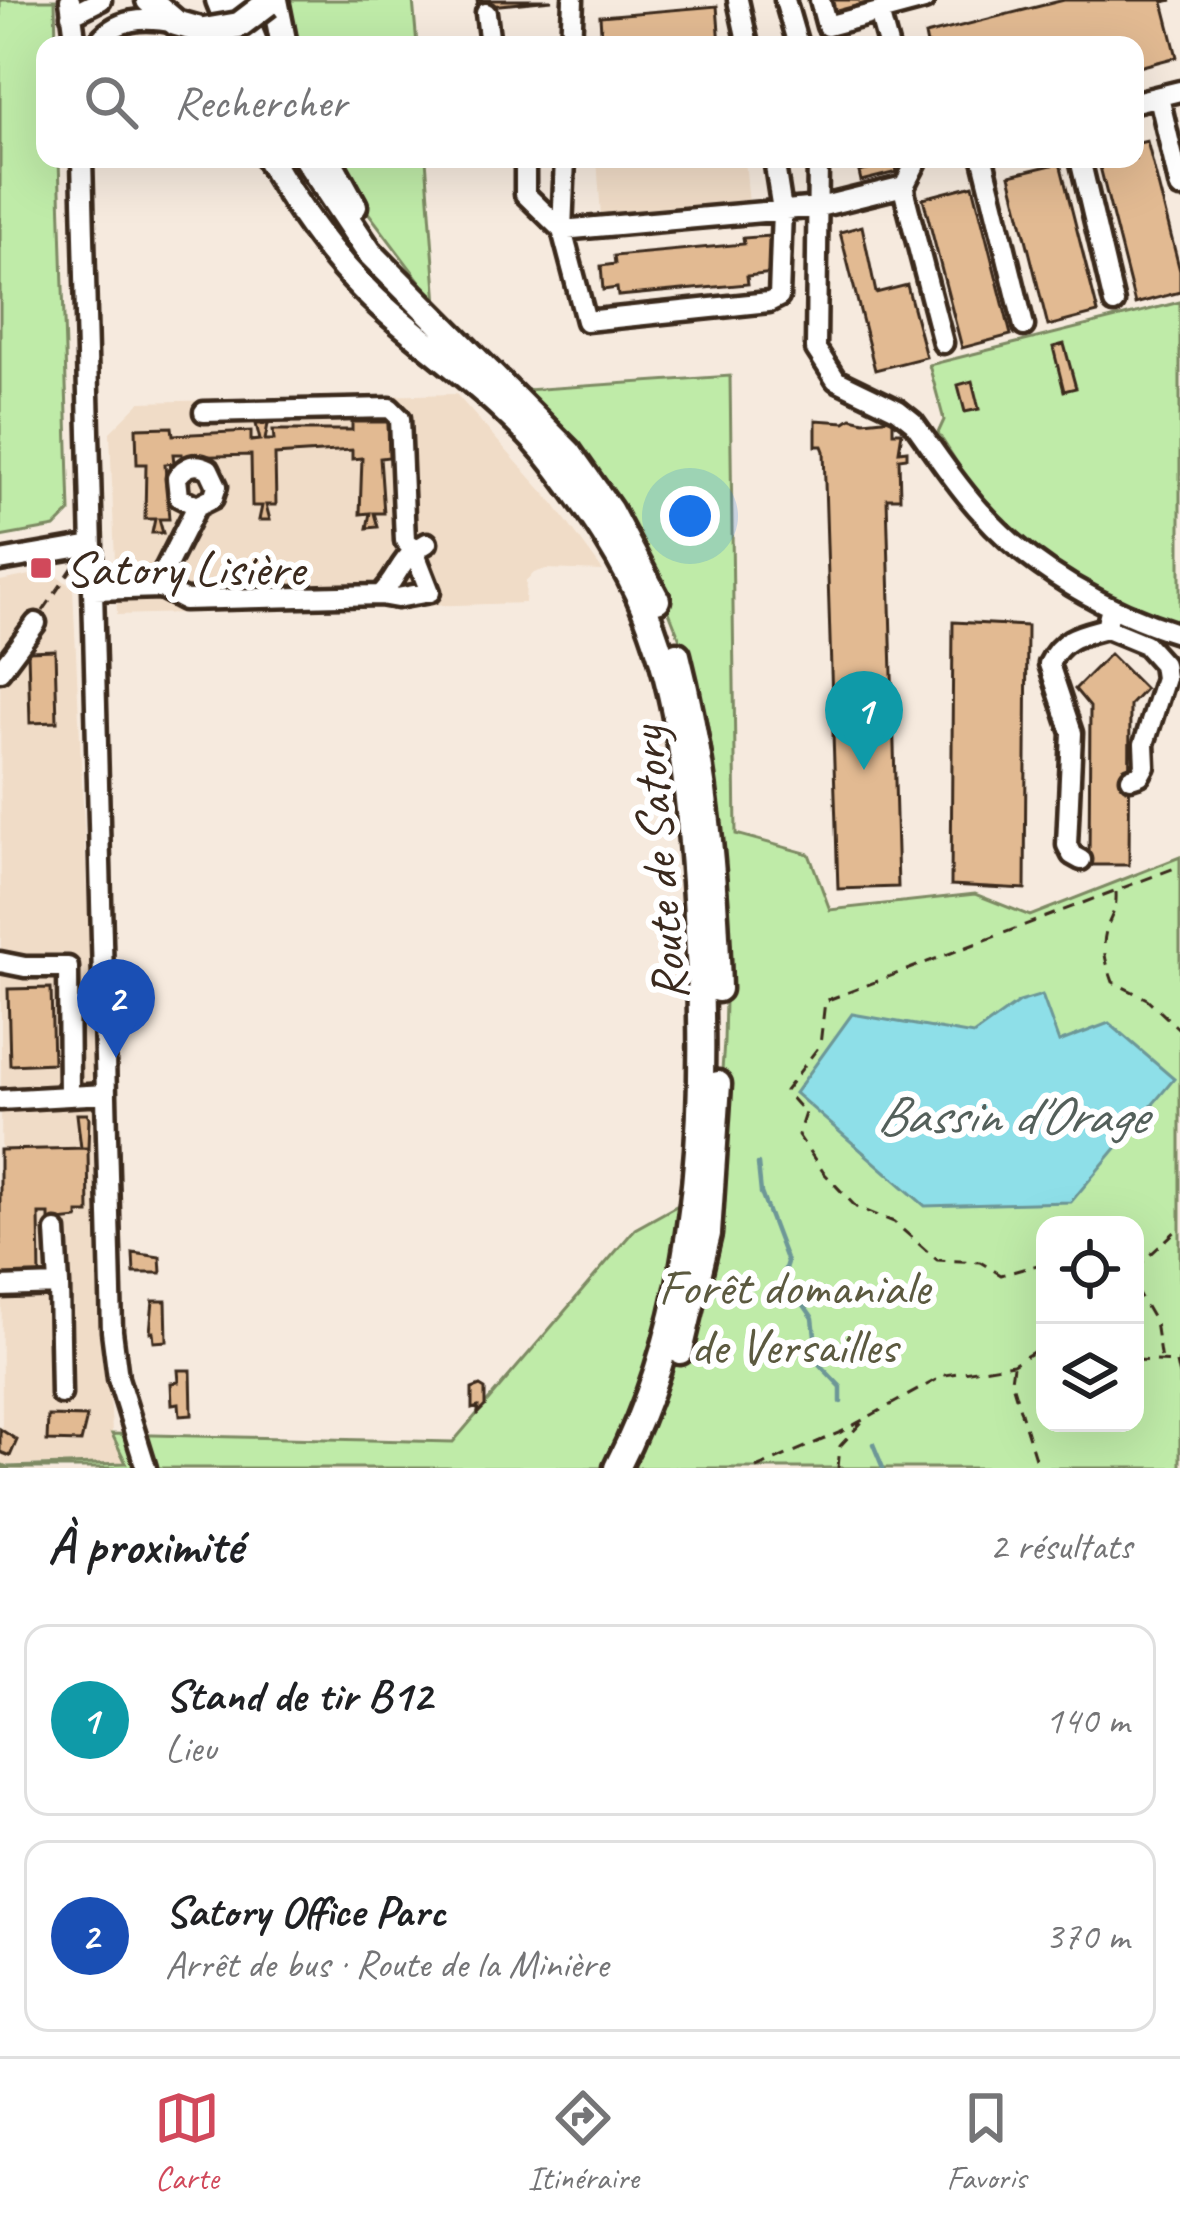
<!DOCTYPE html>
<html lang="fr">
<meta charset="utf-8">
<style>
body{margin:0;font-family:Caveat,sans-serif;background:#f6f6f6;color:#202124}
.controls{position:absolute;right:36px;bottom:36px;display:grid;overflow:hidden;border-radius:24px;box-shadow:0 12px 48px #0002}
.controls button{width:108px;height:108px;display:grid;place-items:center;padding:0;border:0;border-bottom:3px solid #e0e0e0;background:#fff;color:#202124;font:60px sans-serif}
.you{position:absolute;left:690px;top:516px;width:42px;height:42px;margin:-30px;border:9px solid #fff;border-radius:50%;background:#1a73e8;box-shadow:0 0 0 18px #1a73e833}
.badge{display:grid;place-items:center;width:78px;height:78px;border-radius:50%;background:#d1495b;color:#fff;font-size:39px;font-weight:700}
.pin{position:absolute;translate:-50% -99px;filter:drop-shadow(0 3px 6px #0008)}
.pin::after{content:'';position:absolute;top:63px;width:42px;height:36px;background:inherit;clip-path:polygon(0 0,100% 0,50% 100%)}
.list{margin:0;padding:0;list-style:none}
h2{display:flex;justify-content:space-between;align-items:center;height:156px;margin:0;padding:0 48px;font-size:51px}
h2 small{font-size:39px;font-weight:400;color:#757577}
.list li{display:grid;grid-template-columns:78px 1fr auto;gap:36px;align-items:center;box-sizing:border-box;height:192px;margin:0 24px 24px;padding:0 24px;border:3px solid #e0e0e0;border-radius:24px}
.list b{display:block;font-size:45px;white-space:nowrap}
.list p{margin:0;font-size:39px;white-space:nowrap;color:#757577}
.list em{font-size:39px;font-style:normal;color:#757577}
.icon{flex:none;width:66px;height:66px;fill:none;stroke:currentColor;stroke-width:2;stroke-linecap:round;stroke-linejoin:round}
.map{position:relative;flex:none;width:1180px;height:1468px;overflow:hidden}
.search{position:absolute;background:#fff;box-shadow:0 12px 48px #0002;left:36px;right:36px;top:36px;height:132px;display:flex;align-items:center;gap:30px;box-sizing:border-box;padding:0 42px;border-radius:24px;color:#757577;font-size:45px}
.sheet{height:588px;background:#fff}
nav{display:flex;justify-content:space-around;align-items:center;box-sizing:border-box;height:168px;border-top:3px solid #e0e0e0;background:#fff;font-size:33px;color:#757577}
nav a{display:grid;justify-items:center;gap:6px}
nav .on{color:#d1495b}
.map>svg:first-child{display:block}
.built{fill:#f0dcc7}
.green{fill:#bfeba8;stroke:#7d8a63;stroke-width:3;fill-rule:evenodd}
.water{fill:#8edfe8;stroke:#6d9797;stroke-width:3}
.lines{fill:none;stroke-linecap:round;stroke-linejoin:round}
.stream{stroke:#6d9797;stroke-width:4.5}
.building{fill:#e2ba92;stroke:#3b2a1e;stroke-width:3}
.minor-casing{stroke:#3b2a1e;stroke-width:27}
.major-casing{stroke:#3b2a1e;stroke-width:33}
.path{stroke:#3b2a1e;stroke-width:3;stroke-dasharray:12 9;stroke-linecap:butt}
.minor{stroke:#fff;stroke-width:18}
.major{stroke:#fff;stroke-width:24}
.major-bridge-casing{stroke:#3b2a1e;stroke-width:33;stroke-linecap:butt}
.major-bridge{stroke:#fff;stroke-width:24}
.poi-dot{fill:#d1495b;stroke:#fff;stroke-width:4.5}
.labels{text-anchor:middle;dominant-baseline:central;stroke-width:12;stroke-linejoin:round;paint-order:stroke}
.poi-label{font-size:51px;fill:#3b2a1e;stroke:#fff;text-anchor:start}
.street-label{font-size:51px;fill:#3b2a1e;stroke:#fff}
.park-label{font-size:51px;fill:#5c5a40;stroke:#fff}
.water-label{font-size:54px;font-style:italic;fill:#54605b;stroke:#fff}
</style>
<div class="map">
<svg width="1180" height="1468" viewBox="0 0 1180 1468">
<rect width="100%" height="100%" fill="#f6eade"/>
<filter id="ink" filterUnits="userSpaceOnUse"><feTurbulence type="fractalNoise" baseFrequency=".00833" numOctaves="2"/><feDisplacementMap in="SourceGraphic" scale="24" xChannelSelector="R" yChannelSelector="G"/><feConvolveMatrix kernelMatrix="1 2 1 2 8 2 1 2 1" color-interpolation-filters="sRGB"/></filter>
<g filter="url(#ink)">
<path class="built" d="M597 159H745L749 205 601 216Z
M456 394 554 504 603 571 546 569 534 573 526 581 525 603 117 615 110 432 140 402Z
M51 571 73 588 112 1434 127 1463 2 1465 0 581Z"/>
<path class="green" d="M0 0H55L56 45H45V159H59L70 512 55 527 0 537Z
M287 0H413L417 45H293Z
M338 159H426L437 304 364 207Z
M1180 302V623C1114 603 1047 564 998 516 974 492 956 461 938 433L944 420 929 365Z
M730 376 736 834 809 854 830 910 975 894 1030 916 1180 857V1468H0V1464L7 1467 126 1463 112 1434 453 1442 635 1229 714 1185 724 1042 727 919 699 687 638 534 583 454 526 390ZM1045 1225H1135V1423H1045Z"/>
<path class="water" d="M1042 995 1059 1042 1109 1023 1174 1079 1071 1202 925 1206 795 1093 852 1014 973 1035 1019 1002Z"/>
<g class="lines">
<path class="stream" d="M758 1164 761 1193 787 1262 783 1275 813 1318 818 1363 841 1387V1402
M873 1444 883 1468"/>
</g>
<path class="building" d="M477 0H552L478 7Z
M828 0H882L831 13Z
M1064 0H1172L1163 2 1177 57 1135 68V45H927L925 35Z
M717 6 720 45H602L600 16Z
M1147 141 1180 271V292L1135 304 1098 159H1135V144Z
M895 163 897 172 861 181 859 172Z
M1060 163 1098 313 1048 326 1010 175Z
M973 185 1011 335 962 348 923 198Z
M862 226 876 293 907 285 926 357 875 370 840 232Z
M770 236 773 273 747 276 748 284 618 296 617 288 603 290 601 266 615 264 614 256 744 244 743 238Z
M1064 344 1076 388 1064 391 1053 347Z
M972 381 979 409 965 412 958 385Z
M851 418 864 421 893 418V432H902L899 451 907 450V457L899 458 900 498H887L898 887 838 889 824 451 822 446H816V420L845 422Z
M352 422H388L389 457 380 458 384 513H374L378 527 367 528 370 513 360 514 362 458 352 459V450L275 455 276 505H266L270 520H259L262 506H252L251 455 182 457V454H173L174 463 165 464 169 519H159L163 533H152L155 519H145L146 464H137L136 428 172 427 173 435 251 431V441L260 440 256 424H268L265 440H274L273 430H352Z
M953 622 1027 626 1025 889 951 885Z
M55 650 57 722 30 723 28 651Z
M1110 654 1145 689 1130 705 1129 865H1089L1090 707 1075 689Z
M51 988 53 1063 10 1065 8 989Z
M77 1114H87L89 1118 88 1148H81Z
M88 1148 89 1213H78V1219L49 1222V1214H39L40 1278 0 1279V1150Z
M133 1253 160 1257 161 1273H134Z
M153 1301H166L167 1341 154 1342 153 1332H150Z
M178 1370H191L192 1415 180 1416 179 1403 172 1404 171 1383 179 1382Z
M480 1386 485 1389V1406L478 1413V1407L472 1409V1389Z
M48 1416 87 1417 81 1442 47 1441Z
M0 1429 17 1440 10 1456 0 1452Z"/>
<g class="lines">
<defs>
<path id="minor" d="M70 0 76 45
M738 0 748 45
M785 0 798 45
M820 0 827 26 924 0
M879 12 888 45
M486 13 490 45
M71 15 101 0
M96 45C115 17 145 17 176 23
M571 45 573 0
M1159 97 1180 188
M1135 102 1180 91
M82 159 112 1331 118 1378 146 1468
M525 159V194L562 230 819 207 904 186
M565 159 562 230 586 321 769 302 779 297 782 210 774 159
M818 159 816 349 836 380 898 410 913 422C935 452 956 485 981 512 1031 569 1108 612 1180 634
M918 159 904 186 905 196 943 343
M983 159 1024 326
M1080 159 1114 303
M204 412 390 408 400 418 405 541 414 551C399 563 395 582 380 595L397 598 430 592 414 551 427 543
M0 561 92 545
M156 587 197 506 179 497 177 478C185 465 196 462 209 469L217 486 213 498 197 506
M94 590 161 588 184 600 380 595
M1106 628 1145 644 1163 664 1165 678 1144 744 1145 766 1140 775 1131 778
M0 671 36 623
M1081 860 1072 855 1067 845 1072 733 1049 664C1061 638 1080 635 1106 628L1111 608
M0 962 25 967H68L69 1096 106 1094
M0 1100 69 1096
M56 1231 59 1285
M0 1287 59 1285 61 1394"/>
<path id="major" d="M149 0 176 23 204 31
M219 0 237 45
M237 0 255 45
M275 0 284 45
M269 159C301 215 342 273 392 315 449 364 512 407 558 468 592 513 626 562 647 615 680 698 689 794 695 882 708 1079 709 1288 617 1468
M307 159 369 252 569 453 610 511 657 600
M328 159 354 206
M677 655C705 765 715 876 718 989
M680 1351 708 1234 718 1084"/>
</defs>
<use href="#minor" class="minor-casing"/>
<use href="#major" class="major-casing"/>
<path class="path" d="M43 611 75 564
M1116 892C1117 913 1111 913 1106 931 1101 949 1107 965 1113 982L1147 999 1180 1030
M1045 1263 1001 1275 980 1262 937 1260 894 1222 856 1207 824 1173 798 1135 805 1113 785 1091 820 1045 825 1001 1180 866
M1135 1269 1180 1227
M1135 1288 1155 1322 1161 1361
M1032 1357H1045
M1135 1360 1180 1362
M1176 1363 1180 1381
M1013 1366 1011 1380 1038 1468
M756 1468 841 1432 945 1375 1013 1364 1045 1345
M838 1468 840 1446 862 1422"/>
<use href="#minor" class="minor"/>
<use href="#major" class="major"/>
<defs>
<path id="major-bridge" d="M204 31 239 25 268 3"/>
</defs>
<use href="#major-bridge" class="major-bridge-casing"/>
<use href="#major-bridge" class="major-bridge"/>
</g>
</g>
<rect class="poi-dot" x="29" y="556" width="24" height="24" rx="6"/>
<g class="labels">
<g class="poi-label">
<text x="65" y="568">Satory Lisière</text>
</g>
<g class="street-label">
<text transform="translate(658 864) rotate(-95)">Route de Satory</text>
</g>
<g class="park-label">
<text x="794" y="1287">Forêt domaniale<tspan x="794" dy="59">de Versailles</tspan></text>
</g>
<g class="water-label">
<text x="1011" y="1115">Bassin d'Orage</text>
</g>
</g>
</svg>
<div class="controls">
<button><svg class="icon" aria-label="locate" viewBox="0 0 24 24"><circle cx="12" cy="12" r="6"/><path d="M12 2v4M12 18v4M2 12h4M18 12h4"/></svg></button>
<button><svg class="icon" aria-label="layers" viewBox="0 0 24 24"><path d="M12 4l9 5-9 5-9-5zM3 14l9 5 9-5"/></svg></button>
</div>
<div class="you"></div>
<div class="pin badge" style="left:864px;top:770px;background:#0f9aa8">1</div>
<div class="pin badge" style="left:116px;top:1058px;background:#1a4fb4">2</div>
<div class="search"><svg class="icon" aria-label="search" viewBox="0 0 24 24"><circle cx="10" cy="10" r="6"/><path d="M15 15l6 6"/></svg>Rechercher</div>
</div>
<section class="sheet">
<h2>À proximité<small>2 résultats</small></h2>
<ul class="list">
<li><span class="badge" style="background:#0f9aa8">1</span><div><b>Stand de tir B12</b><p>Lieu</p></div><em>140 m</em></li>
<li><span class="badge" style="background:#1a4fb4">2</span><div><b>Satory Office Parc</b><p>Arrêt de bus · Route de la Minière</p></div><em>370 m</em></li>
</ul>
</section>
<nav>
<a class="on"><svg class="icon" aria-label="map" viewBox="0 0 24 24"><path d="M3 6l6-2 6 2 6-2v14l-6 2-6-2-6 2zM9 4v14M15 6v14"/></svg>Carte</a>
<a><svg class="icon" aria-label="directions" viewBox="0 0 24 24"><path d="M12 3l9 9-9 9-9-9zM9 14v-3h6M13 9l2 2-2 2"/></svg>Itinéraire</a>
<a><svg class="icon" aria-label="saved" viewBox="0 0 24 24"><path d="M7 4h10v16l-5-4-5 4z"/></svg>Favoris</a>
</nav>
